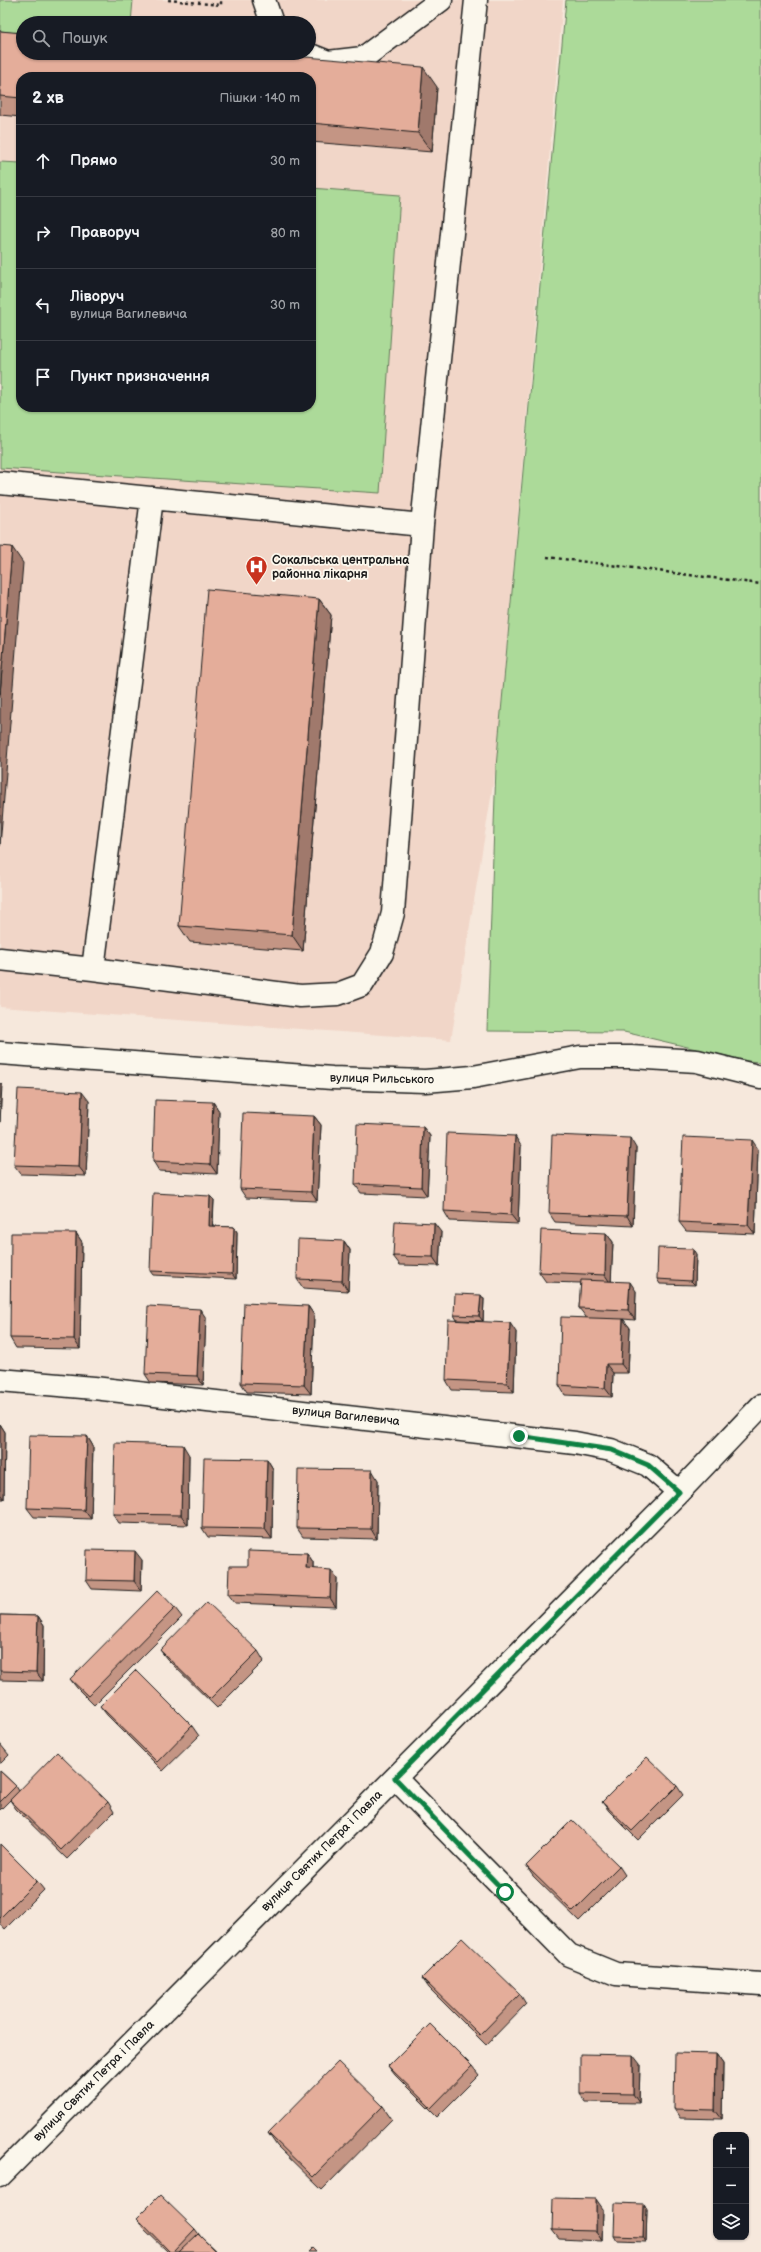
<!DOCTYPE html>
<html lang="uk">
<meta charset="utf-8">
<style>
body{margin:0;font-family:"Balsamiq Sans",sans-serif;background:#20242c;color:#f1f3f6}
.controls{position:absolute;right:12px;bottom:12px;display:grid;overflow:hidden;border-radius:8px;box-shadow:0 1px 3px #0004}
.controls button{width:36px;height:36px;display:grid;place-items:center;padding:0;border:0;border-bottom:1px solid #363941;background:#171b24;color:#f1f3f6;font:20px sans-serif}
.stop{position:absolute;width:12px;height:12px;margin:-9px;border:3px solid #0b8043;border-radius:50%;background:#fff}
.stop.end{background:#0b8043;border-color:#fff;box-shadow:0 1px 4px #0008}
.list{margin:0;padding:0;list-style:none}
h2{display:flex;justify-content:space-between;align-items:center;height:52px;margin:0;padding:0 16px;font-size:17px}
h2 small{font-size:13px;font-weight:400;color:#9ea1a6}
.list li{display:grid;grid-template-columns:26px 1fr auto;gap:12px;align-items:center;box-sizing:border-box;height:72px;padding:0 16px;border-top:1px solid #363941}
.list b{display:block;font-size:15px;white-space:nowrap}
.list p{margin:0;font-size:13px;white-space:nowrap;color:#9ea1a6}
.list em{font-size:13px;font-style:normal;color:#9ea1a6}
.icon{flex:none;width:22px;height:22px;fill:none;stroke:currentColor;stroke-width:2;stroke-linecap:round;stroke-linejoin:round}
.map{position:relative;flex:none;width:761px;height:2252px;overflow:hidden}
.search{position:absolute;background:#171b24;box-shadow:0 1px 3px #0004;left:16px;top:16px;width:300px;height:44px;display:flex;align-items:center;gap:10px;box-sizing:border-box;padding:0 14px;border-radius:22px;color:#9ea1a6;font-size:15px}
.panel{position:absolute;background:#171b24;box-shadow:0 1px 3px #0004;left:16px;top:72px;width:300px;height:340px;border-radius:16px}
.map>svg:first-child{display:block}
.built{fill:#f1d6c8;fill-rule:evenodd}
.green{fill:#acda99;stroke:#647b5a}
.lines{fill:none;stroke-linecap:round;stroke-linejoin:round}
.minor-casing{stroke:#1c1c1c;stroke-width:25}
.path{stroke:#1c1c1c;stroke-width:2.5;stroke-dasharray:3 3;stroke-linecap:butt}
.minor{stroke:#fbf7ec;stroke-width:22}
.wall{fill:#c49584;stroke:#1c1c1c}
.shaded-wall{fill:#a0796c;stroke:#1c1c1c}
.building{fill:#e4ad9a;stroke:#1c1c1c}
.route{stroke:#0b8043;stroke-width:5}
.labels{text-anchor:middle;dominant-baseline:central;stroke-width:3.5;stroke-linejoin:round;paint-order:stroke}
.poi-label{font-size:12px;font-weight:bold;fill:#1c1c1c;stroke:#fbf7ec;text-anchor:start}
.street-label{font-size:12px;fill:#1c1c1c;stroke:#fbf7ec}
</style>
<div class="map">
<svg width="761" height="2252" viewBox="0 0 761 2252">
<rect width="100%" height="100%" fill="#f6e8dc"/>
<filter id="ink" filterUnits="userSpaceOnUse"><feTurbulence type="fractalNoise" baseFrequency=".025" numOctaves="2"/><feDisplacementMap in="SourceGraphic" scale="8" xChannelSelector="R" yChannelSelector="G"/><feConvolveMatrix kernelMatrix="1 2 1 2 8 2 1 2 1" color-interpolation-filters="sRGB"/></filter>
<g filter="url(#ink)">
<path class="built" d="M0 0H563L496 767 451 1040 0 1007ZM23 23H309V53H23ZM21 77H311V407H21Z"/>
<path class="green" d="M0 0H133L131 23H23V45L0 43Z
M566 0H761V1062L747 1061 624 1032 487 1031 496 767Z
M0 162 21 163V407H311V188L400 195 380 493 0 468Z"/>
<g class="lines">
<defs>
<path id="minor" d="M264 0 272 23
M305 53 328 62 363 58 441 0
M0 483 422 525 476 0
M0 959 93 969 300 996 338 994 362 985 382 953 393 913 422 525
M93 969 152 498
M0 1053 332 1078 425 1081 473 1077 580 1057H631L697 1061 761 1077
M0 1380 94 1388 575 1443 611 1450 648 1465 679 1492
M395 1778 569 1955 616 1974 761 1984
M0 2176 679 1492 761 1406"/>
</defs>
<use href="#minor" class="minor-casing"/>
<path class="path" d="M168 0 221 5V0
M547 557 761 584"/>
<use href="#minor" class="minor"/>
</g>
<path class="wall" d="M0 31 437 87 432 152 311 142V77H21V117L0 115Z
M319 599 331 615 303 951 190 942 179 926Z
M89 1101 86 1176 21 1174 14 1165Z
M213 1102 219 1111 217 1174 159 1171 153 1161Z
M314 1116 321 1125 317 1201 246 1198 240 1189Z
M423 1127 430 1136 427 1196 361 1193 355 1184Z
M521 1146 518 1224 450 1221 444 1211Z
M636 1148 633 1226 555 1222 549 1213Z
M758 1149 755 1234 686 1231 679 1222Z
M214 1200 213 1226 234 1227 237 1232 236 1279 153 1275 150 1271Z
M441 1232 439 1266 400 1265 393 1256Z
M76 1233 82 1242 80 1349 16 1348 10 1338Z
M606 1233 613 1242 611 1281 636 1291 635 1320 623 1319 630 1328 628 1373H613L612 1397 565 1395 559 1385 586 1317 579 1308 581 1283 546 1282 539 1272Z
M344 1241 350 1250 348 1291 303 1288 297 1279Z
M696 1254 695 1285 660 1284 657 1279Z
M484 1299 483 1321 457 1320 454 1315Z
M308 1306 314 1315 311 1394 247 1392 241 1383Z
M206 1318 203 1385 151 1383 145 1374Z
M516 1332 514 1392 452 1390 446 1380Z
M0 1424 5 1432 4 1499H0Z
M87 1436 93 1446 91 1519 34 1517 27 1508Z
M189 1455 188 1525 119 1523 113 1514Z
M267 1459 273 1469 272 1539 208 1537 202 1528Z
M378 1480 377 1539 303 1537 297 1528Z
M307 1553 313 1562V1569L337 1579 336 1607 235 1603 228 1594 248 1566Z
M142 1560 141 1591 92 1589 86 1580Z
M175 1608 182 1617 94 1705 77 1688 70 1679Z
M0 1615 38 1616 44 1625 43 1681 0 1680Z
M160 1650 258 1651 264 1661 217 1708 167 1659Z
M100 1706 192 1726 199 1736 163 1771 107 1715Z
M0 1744 9 1755 0 1764Z
M0 1771 16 1786 19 1791 108 1802 114 1812 67 1859 16 1809 10 1800 0 1810Z
M677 1786 683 1795 638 1840 609 1811 602 1802Z
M0 1844 37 1881 44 1890 5 1929 0 1923Z
M526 1866H619L625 1875 579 1921 533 1876Z
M422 1978 520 1994 526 2004 486 2045 429 1988Z
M716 2054 723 2064 722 2119 680 2118 674 2109Z
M640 2064 639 2103 586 2102 580 2093Z
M388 2066H472L479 2075 437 2117 395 2075Z
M383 2106 392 2119 322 2190 277 2146 268 2133Z
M644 2204 647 2209 646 2242 617 2241 614 2236Z
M603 2209 602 2241 559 2239 552 2230Z
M137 2218 195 2229 201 2237 217 2252H168L143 2228Z"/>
<path class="shaded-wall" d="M423 67 437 87 432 152 418 133Z
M12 547 23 563 0 846V694Z
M319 599 331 615 303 951 292 935Z
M0 1083 2 1085 0 1123Z
M82 1092 89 1101 86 1176 79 1167Z
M213 1102 219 1111 217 1174 210 1164Z
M314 1116 321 1125 317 1201 311 1192Z
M423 1127 430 1136 427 1196 421 1187Z
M515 1136 521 1146 518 1224 511 1215Z
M630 1138 636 1148 633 1226 627 1216Z
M752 1140 758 1149 755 1234 748 1225Z
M210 1196 214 1200 212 1231 209 1226Z
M434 1223 441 1232 439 1266 433 1257Z
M234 1227 237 1232 236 1279 232 1274Z
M76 1233 82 1242 80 1349 74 1339Z
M606 1233 613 1242 611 1284 605 1275Z
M344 1241 350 1250 348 1291 342 1281Z
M693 1249 696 1254 695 1285 691 1281Z
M630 1282 636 1291 635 1320 628 1310Z
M481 1295 484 1299 483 1321 479 1316Z
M308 1306 314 1315 311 1394 304 1385Z
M200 1309 206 1318 203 1385 197 1376Z
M623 1319 630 1328 628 1373 621 1364Z
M510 1323 516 1332 514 1392 507 1383Z
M606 1364 613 1373 612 1397 605 1388Z
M0 1424 5 1432 4 1499 0 1494Z
M87 1436 93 1446 91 1519 84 1510Z
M183 1445 189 1455 188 1525 181 1515Z
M267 1459 273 1469 272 1539 265 1529Z
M372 1470 378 1480 377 1539 371 1529Z
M135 1551 142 1560 141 1591 134 1581Z
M307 1553 313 1562V1578L306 1568Z
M331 1570 337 1579 336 1607 330 1598Z
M38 1616 44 1625 43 1681 36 1672Z
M716 2054 723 2064 722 2119 715 2110Z
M633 2055 640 2064 639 2103 633 2094Z
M596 2199 603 2209 602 2241 596 2231Z
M644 2204 647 2209 646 2242 643 2237Z"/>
<path class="building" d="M0 31 23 33V53H259L423 67 418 133 311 123V77H21V98L0 96Z
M0 546 12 547 0 694Z
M207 589 319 599 292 935 179 926Z
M18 1089 82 1092 79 1167 14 1165Z
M155 1100 213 1102 210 1164 153 1161Z
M243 1113 314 1116 311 1192 240 1189Z
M357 1124 423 1127 421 1187 355 1184Z
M447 1133 515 1136 511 1215 444 1211Z
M552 1135 630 1138 627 1216 549 1213Z
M683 1137 752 1140 748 1225 679 1222Z
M153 1193 210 1196 209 1226 234 1227 232 1274 150 1271Z
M395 1221 434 1223 433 1257 393 1256Z
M541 1230 606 1233 605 1275 539 1272Z
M11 1233H76L74 1339 10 1338Z
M298 1239 344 1241 342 1281 297 1279Z
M658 1248 693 1249 691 1281 657 1279Z
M581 1280 630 1282 628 1310 579 1308Z
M455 1294 481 1295 479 1316 454 1315Z
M244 1303 308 1306 304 1385 241 1383Z
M148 1306 200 1309 197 1376 145 1374Z
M561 1317 623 1319 621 1364H606L605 1388 559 1385Z
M448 1320 510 1323 507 1383 446 1380Z
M29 1435 87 1436 84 1510 27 1508Z
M115 1443 183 1445 181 1515 113 1514Z
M204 1458 267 1459 265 1529 202 1528Z
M298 1469 372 1470 371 1529 297 1528Z
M87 1550 135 1551 134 1581 86 1580Z
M248 1551 307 1553 306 1568 331 1570 330 1598 228 1594 229 1566H248Z
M158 1590 175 1608 88 1696 70 1679Z
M207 1602 258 1651 210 1699 160 1650Z
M0 1615 38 1616 36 1672 0 1671Z
M136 1670 192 1726 157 1762 100 1706Z
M57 1752 108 1802 61 1850 10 1800Z
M647 1757 677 1786 632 1831 602 1802Z
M0 1771 16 1786 0 1802Z
M572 1820 619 1866 573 1912 526 1866Z
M0 1844 37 1881 0 1918Z
M462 1938 520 1994 480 2035 422 1978Z
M430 2024 472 2066 431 2108 388 2066Z
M675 2053 716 2054 715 2110 674 2109Z
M580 2054 633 2055V2094L580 2093Z
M338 2062 383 2106 313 2177 268 2133Z
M160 2195 195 2229 173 2252H170L137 2218Z
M553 2198 596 2199V2231L552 2230Z
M615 2203 644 2204 643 2237 614 2236Z
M198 2234 216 2252H179Z
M312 2248 316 2252H308Z"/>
</g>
<g class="lines" filter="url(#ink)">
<path class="route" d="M505 1892 395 1778 679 1492 648 1465 612 1450 519 1436"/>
</g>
<defs>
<symbol id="hospital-pin" viewBox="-11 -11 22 30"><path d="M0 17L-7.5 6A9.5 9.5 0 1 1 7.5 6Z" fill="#c8321e" stroke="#fbf7ec"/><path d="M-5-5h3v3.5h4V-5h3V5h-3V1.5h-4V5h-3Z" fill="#fff"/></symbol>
</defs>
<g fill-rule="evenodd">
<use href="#hospital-pin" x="244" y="554" width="25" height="34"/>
</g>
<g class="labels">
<g class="poi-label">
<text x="272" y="560">Сокальська центральна<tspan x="272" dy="14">районна лікарня</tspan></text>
</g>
<g class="street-label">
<text transform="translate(382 1079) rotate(1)">вулиця Рильського</text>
<text transform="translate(346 1416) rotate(6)">вулиця Вагилевича</text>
<text transform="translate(322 1851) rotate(-45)">вулиця Святих Петра і Павла</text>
<text transform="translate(94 2081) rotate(-45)">вулиця Святих Петра і Павла</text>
</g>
</g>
</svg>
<div class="controls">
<button>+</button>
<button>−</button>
<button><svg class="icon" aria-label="layers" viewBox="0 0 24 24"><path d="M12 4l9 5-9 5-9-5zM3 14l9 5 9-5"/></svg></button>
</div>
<div class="stop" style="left:505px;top:1892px"></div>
<div class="stop end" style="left:519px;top:1436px"></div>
<div class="search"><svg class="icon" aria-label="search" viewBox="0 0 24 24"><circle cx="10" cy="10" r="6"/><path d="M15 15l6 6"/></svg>Пошук</div>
<section class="panel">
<h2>2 хв<small>Пішки · 140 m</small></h2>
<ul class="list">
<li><svg class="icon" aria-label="ahead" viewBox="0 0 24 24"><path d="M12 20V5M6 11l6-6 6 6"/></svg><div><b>Прямо</b></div><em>30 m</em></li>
<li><svg class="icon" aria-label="right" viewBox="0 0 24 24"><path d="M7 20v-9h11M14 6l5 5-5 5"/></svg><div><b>Праворуч</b></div><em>80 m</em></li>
<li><svg class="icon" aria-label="left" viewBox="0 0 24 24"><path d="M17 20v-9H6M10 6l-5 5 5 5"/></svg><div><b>Ліворуч</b><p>вулиця Вагилевича</p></div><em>30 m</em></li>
<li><svg class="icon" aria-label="arrive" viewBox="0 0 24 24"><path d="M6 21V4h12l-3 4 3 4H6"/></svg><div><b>Пункт призначення</b></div></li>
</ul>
</section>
</div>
